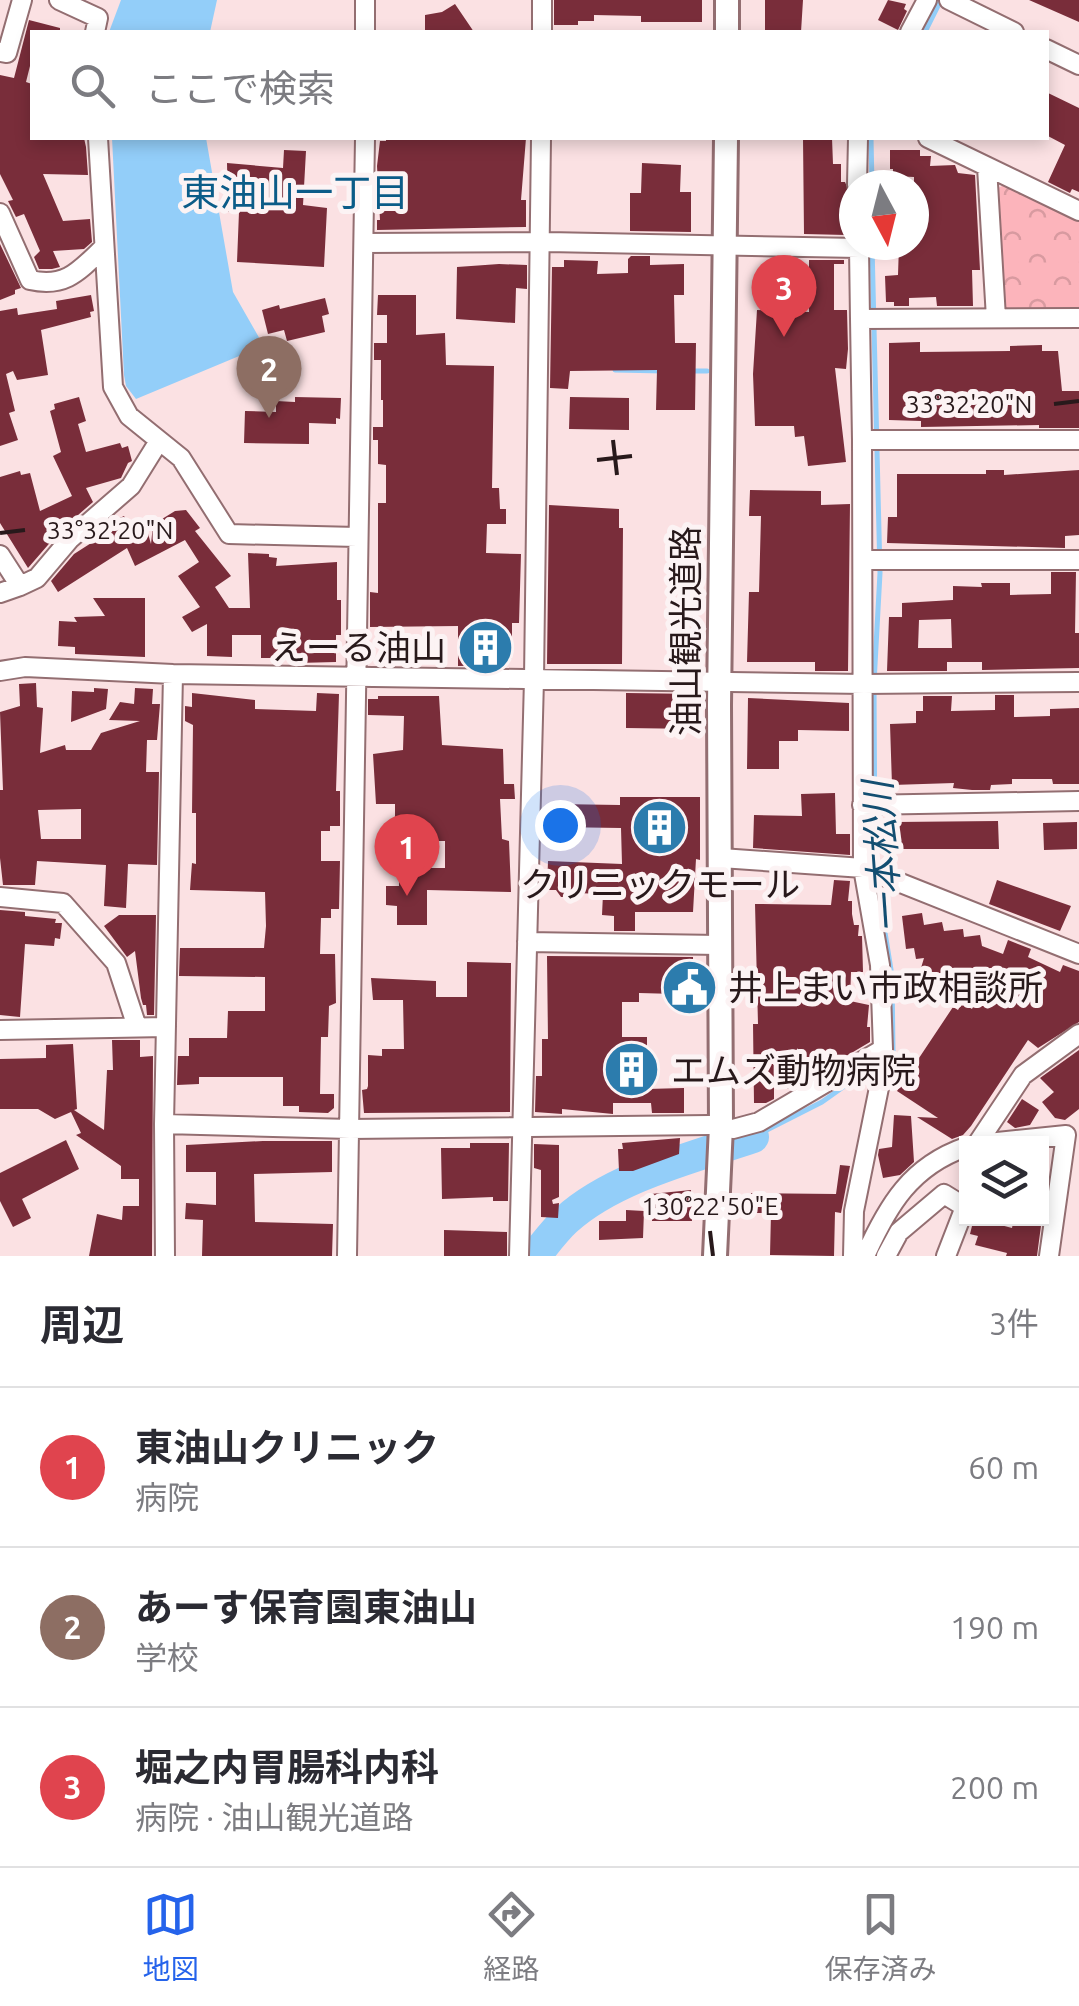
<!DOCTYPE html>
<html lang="ja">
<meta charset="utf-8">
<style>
body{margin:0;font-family:Ubuntu,"Noto Sans JP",sans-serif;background:#f7f7f7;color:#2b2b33}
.controls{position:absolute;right:30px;bottom:30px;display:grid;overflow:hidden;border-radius:0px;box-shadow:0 5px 15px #0003}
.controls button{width:90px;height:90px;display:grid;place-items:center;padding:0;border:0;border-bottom:2px solid #e1e1e2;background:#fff;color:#2b2b33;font:50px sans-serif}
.compass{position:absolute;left:839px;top:170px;width:90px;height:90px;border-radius:50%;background:#fff;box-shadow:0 5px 15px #0003;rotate:173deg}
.you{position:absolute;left:560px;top:825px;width:35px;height:35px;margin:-25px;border:8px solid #fff;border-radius:50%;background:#1a73e8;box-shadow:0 0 0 15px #1a73e833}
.badge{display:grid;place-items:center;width:65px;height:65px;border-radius:50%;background:#2563eb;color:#fff;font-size:32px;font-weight:700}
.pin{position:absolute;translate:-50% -82px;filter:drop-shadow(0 2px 5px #0008)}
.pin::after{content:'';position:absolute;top:52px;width:35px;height:30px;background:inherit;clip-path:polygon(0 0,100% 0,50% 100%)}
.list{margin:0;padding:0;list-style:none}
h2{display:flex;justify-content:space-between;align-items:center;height:130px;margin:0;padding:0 40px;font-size:42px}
h2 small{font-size:32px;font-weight:400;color:#7c7c81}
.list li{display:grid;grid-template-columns:65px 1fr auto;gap:30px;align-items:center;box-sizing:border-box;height:160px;padding:0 40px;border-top:2px solid #e1e1e2}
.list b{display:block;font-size:38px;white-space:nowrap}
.list p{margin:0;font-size:32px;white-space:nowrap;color:#7c7c81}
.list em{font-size:32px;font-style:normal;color:#7c7c81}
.icon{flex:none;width:55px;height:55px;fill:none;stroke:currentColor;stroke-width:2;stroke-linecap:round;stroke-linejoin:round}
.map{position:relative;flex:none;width:1079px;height:1256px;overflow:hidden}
.search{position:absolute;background:#fff;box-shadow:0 5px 15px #0003;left:30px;right:30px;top:30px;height:110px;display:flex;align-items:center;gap:25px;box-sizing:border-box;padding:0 35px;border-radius:0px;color:#7c7c81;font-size:38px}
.sheet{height:610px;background:#fff}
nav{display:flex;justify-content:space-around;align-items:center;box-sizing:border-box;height:140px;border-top:2px solid #e1e1e2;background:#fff;font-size:28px;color:#7c7c81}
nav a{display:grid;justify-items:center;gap:5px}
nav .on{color:#2563eb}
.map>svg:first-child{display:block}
.park{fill:url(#park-crowns)}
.water{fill:#93cef9}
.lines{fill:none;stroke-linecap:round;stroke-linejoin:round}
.stream{stroke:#93cef9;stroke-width:5}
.river{stroke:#93cef9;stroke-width:32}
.building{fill:#792d3a;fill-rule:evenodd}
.minor-casing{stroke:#936e71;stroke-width:22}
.major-casing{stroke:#936e71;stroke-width:28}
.minor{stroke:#fff;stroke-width:18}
.major{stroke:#fff;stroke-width:22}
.ticks{fill:none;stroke:#28191b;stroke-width:4}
.labels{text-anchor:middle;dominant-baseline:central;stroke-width:10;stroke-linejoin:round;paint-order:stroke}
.street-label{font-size:35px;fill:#28191b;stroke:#fcf3f4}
.poi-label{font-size:35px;fill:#28191b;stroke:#fcf3f4;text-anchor:start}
.neighbourhood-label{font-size:38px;fill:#0b5c88;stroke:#fcf3f4}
.water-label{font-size:38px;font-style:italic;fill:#134e71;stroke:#fcf3f4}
.ticks-label{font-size:25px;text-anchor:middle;fill:#28191b;stroke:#fcf3f4;stroke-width:10;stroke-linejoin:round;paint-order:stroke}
</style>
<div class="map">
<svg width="1079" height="1256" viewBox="0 0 1079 1256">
<defs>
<pattern id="park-crowns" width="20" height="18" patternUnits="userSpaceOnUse" patternTransform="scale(2.5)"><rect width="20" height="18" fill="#fcb4bb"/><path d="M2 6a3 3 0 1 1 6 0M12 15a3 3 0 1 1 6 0" fill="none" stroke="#d89aa0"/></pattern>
</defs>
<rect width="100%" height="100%" fill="#fbe1e3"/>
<path class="park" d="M1006 184 1079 220V310L1006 309 999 304 996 189Z"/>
<path class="water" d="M121 0H217L210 32H109Z
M112 138H206L233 292 261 341 256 349 136 399 126 386 124 375Z"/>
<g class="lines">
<path class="stream" d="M925 32 941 0
M871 138 872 185
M872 245 880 573 874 683 875 866
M615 370 664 371
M690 371H707
M876 877 892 976 893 1051 886 1056
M753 1137 822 1102 877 1063
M528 1234V1247L537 1254"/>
<path class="river" d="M535 1256C545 1244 555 1230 566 1220 613 1177 694 1157 753 1137"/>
</g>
<path class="building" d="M554 0H702V22H641V16L594 15V21H578V25H554Z
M765 0H803L801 32H765Z
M888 0 906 4 904 9 907 11 898 30 878 20Z
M1029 0H1079V22Z
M455 4 474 32H425V15L442 12Z
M29 20 60 28V32H32V58L26 82 32 84V138H84L86 147 88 175 43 174 63 221 90 219 92 242 84 249 53 251 60 267 52 269H39L34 257 40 251 24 214 16 217 8 201 13 200 0 174V75L14 78Z
M1046 92 1079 108V192L1072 189 1070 193 1048 182 1065 145 1046 135Z
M386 138H526L521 200H526V227L377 230V220H380L377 166 380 141H386Z
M803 138H832L833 164H841V182H845L851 196 850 232 846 235 804 234Z
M284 150 306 151 303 205 327 208 324 267 237 262 239 212H228L227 163 283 168Z
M890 150H920V156H931L930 166 955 165 958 173 975 175 980 270H972L973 306H937L936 297 909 298V306H894V302H886L885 276 898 275 899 245H914V177L893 176V169H890Z
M642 163 681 165 680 192H691V232L630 231V193H641Z
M0 244 21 288 15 290V294L0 300Z
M631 256H650V265L684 264V295H674L675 343H696L695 410H656L657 370 570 371 568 389 550 388 552 267H564V260L598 261 597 274 628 273V259Z
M809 260H844V264H834V310H847L848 349 846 369 835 368 846 462 808 466 804 436 795 437 794 426H755L753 374 757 310 809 312Z
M499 264 527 265V289L516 288 515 323 456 319 457 267Z
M91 295 94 311 90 312 91 317 41 330 48 375 17 380 13 371 6 374 15 411 9 413 18 440 0 446V311L17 308 18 315 57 309 56 301Z
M378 295H416V335L445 333 446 365 494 366 492 488H499L500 509H506V524H487L486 553 521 554 519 623H512V658L506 665 458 666V626L370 627V592L378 593V503H386V465L378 464V440H373V427H383V400H381V360H374V343H387V315H377Z
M325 298 329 314 322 316 325 332 287 341 284 330 268 334 262 310 279 305 280 309Z
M920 342V352L1010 351V346L1042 345V351H1058L1062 391H1079V428H1039V425L921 427V421L889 420V343Z
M79 397 86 421 78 424 86 452 120 443 122 448 128 446 132 461 128 463 121 478 86 488 93 502 70 522 51 531 54 538 28 568 0 523V477L20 471 21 475 30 473 40 511 72 496 53 456 61 452 50 411 55 409 54 404Z
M295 397 341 398 340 419 336 418V424L309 423V444L244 443 245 411 276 412V401L295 402Z
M570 397 629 398V430L569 429Z
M986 470H1004V475L1079 470V535L1065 536V548L887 543 888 517H897V474H986Z
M750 490 821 491V505L850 504 848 671H815V662H747L749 592H759L761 516H749Z
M549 505 619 509V528H623L622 664H547Z
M186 510 200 528 195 531 231 576 215 587 229 608H250L248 553 269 554V557L277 558 276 566 337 562V600H341V635H336V662L297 663V658H261V635H232V657L207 656V624L192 632 182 617 200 607 178 576 199 562 185 540 135 566 127 548 58 592 51 581 74 554 99 538 96 533 105 525 124 516 135 537 147 530 151 544 153 525 163 522 162 519 175 511Z
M1051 572H1076L1075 633H1079V668L982 670V662H947V671H887L889 617H902V603L953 600V586L982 587 981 583H1010V595L1051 594ZM951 619 952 648H918L919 620Z
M93 598H145V657L75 654V647L58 646 59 621 77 622 74 617 105 616Z
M36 683 37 707 43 708 40 753 65 745 66 750H91L101 733 140 721 109 720 120 702 134 704 135 688 153 689 152 704H160L157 740H147L146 772H159L157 865 128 864 126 908 104 906 106 865 37 861 35 885H3L0 858V790H3L0 712 20 706 19 684ZM81 809V839H41L38 810Z
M94 688 108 689 106 709 71 722 72 691 94 692Z
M192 693 255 700V709L316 711 317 693 339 694 336 791H340V826H330V831H321V861H340L339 909H331V918H321L320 954H335L336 1003 329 1006 328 1037H321L320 1094H334V1108L328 1113 299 1112V1106H283V1077H199V1084L177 1085 178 1056H189V1038H227L228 1011H265V977L179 976 180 948H264L266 926 265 892 190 890 192 863 196 864V813H192L193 725 185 721V706L192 707Z
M626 693 699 694V725L697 729 626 728Z
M995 695H1014V717L1050 716V709L1079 708V784H1053L1052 779H1012V784L991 785 990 790H972L953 788 954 783 892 785 890 724 916 723V711H923V696H952L951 711 995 710Z
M378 696H439L442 745 503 749 504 784H514L515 799H500L502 839 509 841 511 892 427 890V925H397V906L386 905V886H399V868H445V841H395V804H376L373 754 403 750 404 716 368 715V699H378Z
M748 698 849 703V731L798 730V741H779V769H747Z
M835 793 836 834H850V855L753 848 754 815 802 816 801 794Z
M620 797H700V860L696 859 693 912H635V931H614V916L602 915 603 894 575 893 574 897H561L556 890H547L548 861 622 864 621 828 555 827 556 804 620 805Z
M998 821 999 849H892L896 822Z
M1077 822V849L1044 850 1043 823Z
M834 880 850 881 848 901H852V914L854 925H859L858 936H862L863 972H851L850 1001 869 1005 867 1027H870V1042L814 1075 797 1048V1085L791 1089 774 1088V1099L766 1103H754L753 1024H758L755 904 831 905Z
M997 880 1071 906 1060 931 989 904Z
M0 910 25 912V916L56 919 55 923H62L60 939 55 938 54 946 25 944 20 1017 0 1015Z
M922 913 924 925 942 922 944 931 963 929 964 937 980 935 982 946 1003 954 1008 940 1031 949 1028 957 1060 972 1063 965 1079 971V1022L1038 1048 1028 1040 971 1126 963 1135 952 1139 917 1117 938 1118 897 1091 953 1007 958 1010 962 1003 972 1009 990 970 944 976 921 968 924 958 916 959 914 948 906 949 902 916Z
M119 915H156L154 1015H147L146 1005H143L141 998 135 951 127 957 104 926Z
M547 956 693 957V1008H676V994L639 993V1002H622V1037H647V1089L684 1088V1113H652L651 1103H613V1114L562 1109V1114L535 1112 536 1076H542V1039H548Z
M467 962 511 963 510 1112 364 1113 362 1090 367 1089 368 1086V1055L382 1056V1049H404L403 1000H373L371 978 436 981V997H467Z
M112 1040H140V1057L153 1056 152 1256H89L97 1214 122 1220 123 1206H139V1179H121V1166L76 1135 81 1133 71 1112 55 1119 38 1109H0V1059L46 1058V1045L73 1044 77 1109 74 1110 104 1130 107 1070H113Z
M1079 1050V1109L1065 1120 1055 1118 1042 1102 1054 1092 1040 1078Z
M1022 1099 1039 1110 1030 1125 1015 1128 1007 1122Z
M894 1115 911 1116 914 1162 900 1175 883 1178 878 1155 879 1149 892 1147Z
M680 1138 679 1154 633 1171H619L618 1149H623L622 1143Z
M66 1140 79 1169 22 1199 31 1218 13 1227 0 1201V1173Z
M263 1141H332V1172L254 1174 255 1222 333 1224 332 1256H202L203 1220 185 1219 186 1203 216 1205V1172H186V1145Z
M470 1143H509L508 1201H493V1197L442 1199 441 1148H470Z
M534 1144 559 1145V1197L552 1200 553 1204 559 1203 558 1218 541 1217V1170L534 1168Z
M840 1165 850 1166 841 1213 835 1212 834 1256 770 1255 771 1213H751V1193L836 1194Z
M691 1190 692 1221H652L651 1194Z
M626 1210 644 1211 643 1238 599 1240V1221H626Z
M974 1218 1012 1228 1014 1218H1042L1037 1256H1006L1007 1253 975 1245 978 1236 970 1234Z
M444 1230 507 1232V1256H444Z"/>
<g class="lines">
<defs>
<path id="minor" d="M59 0 98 18 95 32
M949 0 1014 32
M365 32V0
M542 32V0
M910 32 927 0
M1046 49 1079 65
M0 52 7 53 22 0
M98 138 113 387 129 416 181 458 229 534 357 537
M928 138 1079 211
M987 167 996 318
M857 185 858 138
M0 213 30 280C66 288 79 271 104 247
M364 243 547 242 859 248 860 319 1079 318
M860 319 862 440H1079
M0 555 20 586 0 593
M863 560H1079
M20 586 37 578 70 539 131 486 159 441
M0 671 25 667 173 674 864 684 1079 682
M862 805 1079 801
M721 858 863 868 1079 954
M0 897 63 903 116 963 137 1027
M527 942 719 945
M0 1030 166 1027
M164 1124 350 1129 710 1125
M733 1129 759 1122 883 1049
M977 1144 1023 1075 1079 1034
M978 1144 1066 1135 1049 1256
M165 1256 164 1124 173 674
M347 1256 365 138
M519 1256 534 679 541 138
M853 1256 854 1211 882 1073 883 1049 880 965 863 868 862 440
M865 1256C888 1205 911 1166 966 1147
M886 1256 899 1232 944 1194 965 1207 946 1256"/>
<path id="major" d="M727 32V0
M715 1256 721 1126 719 705 726 138"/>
</defs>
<use href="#minor" class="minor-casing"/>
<use href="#major" class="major-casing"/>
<use href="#minor" class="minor"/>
<use href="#major" class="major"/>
</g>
<path class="ticks" d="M1054 404 1079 401M613 440 617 475M597 460 632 456M0 533 25 530M710 1231 713 1256"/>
<defs>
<symbol id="building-disc" viewBox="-11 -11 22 22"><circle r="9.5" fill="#2c7cad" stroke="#fcf3f4"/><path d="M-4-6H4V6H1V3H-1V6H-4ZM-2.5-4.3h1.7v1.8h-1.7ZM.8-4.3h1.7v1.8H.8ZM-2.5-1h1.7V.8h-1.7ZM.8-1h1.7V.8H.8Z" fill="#fff"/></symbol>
<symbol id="civic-disc" viewBox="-11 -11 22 22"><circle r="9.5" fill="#2c7cad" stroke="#fcf3f4"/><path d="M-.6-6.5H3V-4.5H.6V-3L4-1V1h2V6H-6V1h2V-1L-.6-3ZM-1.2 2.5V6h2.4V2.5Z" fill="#fff"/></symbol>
</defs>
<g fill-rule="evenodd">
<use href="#building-disc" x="454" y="616" width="63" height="63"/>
<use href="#building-disc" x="628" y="796" width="63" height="63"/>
<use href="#civic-disc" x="658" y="956" width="63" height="63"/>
<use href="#building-disc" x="600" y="1038" width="63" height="63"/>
</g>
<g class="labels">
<g class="street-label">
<text transform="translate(685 631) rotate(-90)">油山観光道路</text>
</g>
<g class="poi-label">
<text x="446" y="647" text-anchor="end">えーる油山</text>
<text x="660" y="884" text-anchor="middle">クリニックモール</text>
<text x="728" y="987">井上まい市政相談所</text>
<text x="671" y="1070">エムズ動物病院</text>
</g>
<g class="neighbourhood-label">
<text x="295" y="192">東油山一丁目</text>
</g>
<g class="water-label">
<text transform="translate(882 857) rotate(-94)">一本松川</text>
</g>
</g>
<g class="ticks-label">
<text x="969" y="413">33°32'20"N</text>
<text x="110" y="539">33°32'20"N</text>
<text x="710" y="1215">130°22'50"E</text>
</g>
</svg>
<div class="controls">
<button><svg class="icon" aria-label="layers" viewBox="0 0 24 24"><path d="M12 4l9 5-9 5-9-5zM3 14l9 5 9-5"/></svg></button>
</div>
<svg class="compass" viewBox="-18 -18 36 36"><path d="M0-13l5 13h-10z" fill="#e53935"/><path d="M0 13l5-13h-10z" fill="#7c7c81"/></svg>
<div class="you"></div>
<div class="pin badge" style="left:407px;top:896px;background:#e0444e">1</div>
<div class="pin badge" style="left:269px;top:418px;background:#8d6e63">2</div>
<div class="pin badge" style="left:784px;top:337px;background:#e0444e">3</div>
<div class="search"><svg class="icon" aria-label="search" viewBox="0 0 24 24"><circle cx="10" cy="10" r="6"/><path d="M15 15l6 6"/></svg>ここで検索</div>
</div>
<section class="sheet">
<h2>周辺<small>3件</small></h2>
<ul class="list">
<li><span class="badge" style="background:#e0444e">1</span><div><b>東油山クリニック</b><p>病院</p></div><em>60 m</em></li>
<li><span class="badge" style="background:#8d6e63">2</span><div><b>あーす保育園東油山</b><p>学校</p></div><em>190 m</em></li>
<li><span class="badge" style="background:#e0444e">3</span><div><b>堀之内胃腸科内科</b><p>病院 · 油山観光道路</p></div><em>200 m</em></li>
</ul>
</section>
<nav>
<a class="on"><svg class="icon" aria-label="map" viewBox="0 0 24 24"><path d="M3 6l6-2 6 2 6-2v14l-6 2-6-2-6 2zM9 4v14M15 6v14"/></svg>地図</a>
<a><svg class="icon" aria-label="directions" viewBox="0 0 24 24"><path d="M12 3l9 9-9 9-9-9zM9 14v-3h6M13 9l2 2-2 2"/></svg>経路</a>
<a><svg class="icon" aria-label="saved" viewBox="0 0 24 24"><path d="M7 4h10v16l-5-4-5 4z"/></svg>保存済み</a>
</nav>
